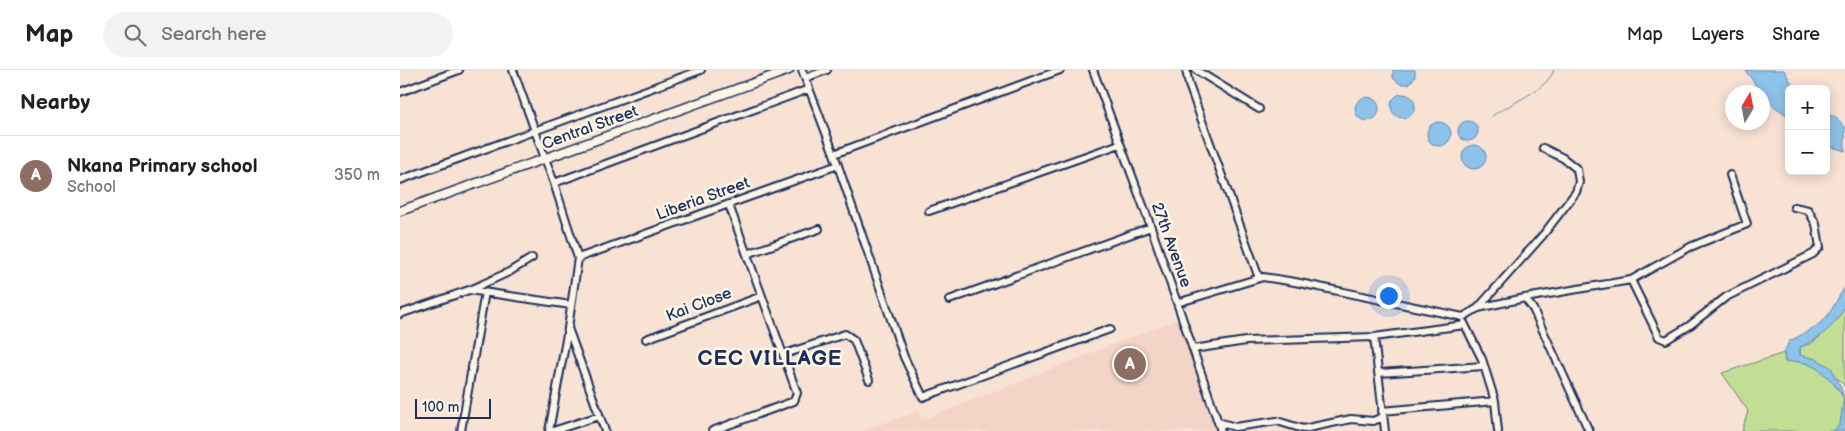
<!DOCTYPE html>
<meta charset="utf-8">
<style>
body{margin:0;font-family:"Balsamiq Sans",sans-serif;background:#f2f2f2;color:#202124}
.controls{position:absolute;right:15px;top:15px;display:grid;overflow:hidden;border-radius:8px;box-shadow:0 2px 12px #0003}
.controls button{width:45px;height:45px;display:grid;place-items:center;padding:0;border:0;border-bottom:1px solid #e0e0e0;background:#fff;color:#202124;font:25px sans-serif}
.compass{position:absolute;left:1325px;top:15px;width:45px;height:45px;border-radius:50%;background:#fff;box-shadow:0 2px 12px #0003;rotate:10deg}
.scale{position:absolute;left:15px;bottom:12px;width:76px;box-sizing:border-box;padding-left:5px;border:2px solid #1b2f5e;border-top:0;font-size:14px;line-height:18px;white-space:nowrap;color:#1b2f5e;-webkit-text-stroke:4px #fcf5e5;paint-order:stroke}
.you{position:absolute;left:988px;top:225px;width:18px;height:18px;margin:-12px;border:4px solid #fff;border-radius:50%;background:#1a73e8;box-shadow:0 0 0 8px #1a73e833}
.badge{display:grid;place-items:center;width:32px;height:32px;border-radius:50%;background:#c8321e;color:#fff;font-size:16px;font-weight:700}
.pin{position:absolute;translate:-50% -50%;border:2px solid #fff;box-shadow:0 1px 5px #0006}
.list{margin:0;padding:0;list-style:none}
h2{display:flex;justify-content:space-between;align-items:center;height:65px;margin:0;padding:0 20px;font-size:21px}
h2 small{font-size:16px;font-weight:400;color:#757577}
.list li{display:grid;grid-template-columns:32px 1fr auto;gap:15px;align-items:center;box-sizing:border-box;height:80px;padding:0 20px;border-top:1px solid #e0e0e0}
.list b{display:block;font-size:19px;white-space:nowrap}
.list p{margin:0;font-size:16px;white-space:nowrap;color:#757577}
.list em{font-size:16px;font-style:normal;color:#757577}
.icon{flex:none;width:28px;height:28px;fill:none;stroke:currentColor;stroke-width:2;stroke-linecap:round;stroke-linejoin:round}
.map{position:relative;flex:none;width:1445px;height:361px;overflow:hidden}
header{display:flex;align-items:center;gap:30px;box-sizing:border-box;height:70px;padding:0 25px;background:#fff;border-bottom:1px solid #e0e0e0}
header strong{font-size:24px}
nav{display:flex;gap:28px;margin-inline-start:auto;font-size:18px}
.search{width:350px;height:45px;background:#f2f2f2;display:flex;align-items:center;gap:12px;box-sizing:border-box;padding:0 18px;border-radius:28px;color:#757577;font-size:19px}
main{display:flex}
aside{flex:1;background:#fff}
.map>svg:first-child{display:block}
.built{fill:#f5d4c8}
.green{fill:#c2dd94;stroke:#6e8679}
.water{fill:#8dc2ea;stroke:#5f87b2}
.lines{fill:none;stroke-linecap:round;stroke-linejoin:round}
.stream{stroke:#5f87b2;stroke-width:1}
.minor-casing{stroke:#1b2f5e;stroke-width:10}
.tertiary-casing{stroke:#1b2f5e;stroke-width:11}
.minor{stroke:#fcf5e5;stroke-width:6}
.tertiary{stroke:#fcf5e5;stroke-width:8}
.labels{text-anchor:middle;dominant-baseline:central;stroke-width:5;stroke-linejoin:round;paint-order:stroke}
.street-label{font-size:16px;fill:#1b2f5e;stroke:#fcf5e5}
.district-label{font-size:21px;font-weight:bold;letter-spacing:1px;fill:#1b2f5e;stroke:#fcf5e5}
</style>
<header>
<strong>Map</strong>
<div class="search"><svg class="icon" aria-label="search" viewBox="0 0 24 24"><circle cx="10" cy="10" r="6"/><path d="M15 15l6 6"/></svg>Search here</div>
<nav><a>Map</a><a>Layers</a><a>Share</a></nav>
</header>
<main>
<aside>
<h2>Nearby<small></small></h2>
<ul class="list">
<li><span class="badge" style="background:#8d6e63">A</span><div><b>Nkana Primary school</b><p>School</p></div><em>350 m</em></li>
</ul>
</aside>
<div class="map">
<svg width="1445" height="361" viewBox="0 0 1445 361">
<rect width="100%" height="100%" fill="#f8e2d4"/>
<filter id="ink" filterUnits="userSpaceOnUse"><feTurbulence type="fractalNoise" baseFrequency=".02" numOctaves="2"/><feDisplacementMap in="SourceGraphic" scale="10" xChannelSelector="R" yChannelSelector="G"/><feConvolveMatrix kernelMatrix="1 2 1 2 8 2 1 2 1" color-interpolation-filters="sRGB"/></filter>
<g filter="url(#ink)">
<path class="built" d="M780 248 818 361H461L518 341 522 350Z"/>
<path class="green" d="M1445 234V317L1441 311 1400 285V277C1423 271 1433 253 1445 234Z
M1384 283 1385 292C1414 288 1429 306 1444 328L1440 355 1433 361H1342L1348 341 1322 303Z"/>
<path class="water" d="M993 0H1015V7L1009 14H1000L993 8Z
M1345 0H1384L1395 19H1389V47L1363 28 1362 22H1358L1354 12Z
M991 36a12 12 0 1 1 24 0a12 12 0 1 1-24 0Z
M955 39a12 12 0 1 1 24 0a12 12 0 1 1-24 0Z
M1426 44 1436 47 1445 57V81L1426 75Z
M1058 61a10 10 0 1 1 20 0a10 10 0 1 1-20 0Z
M1027 64a12 12 0 1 1 24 0a12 12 0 1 1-24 0Z
M1062 87a12 12 0 1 1 24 0a12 12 0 1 1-24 0Z
M1445 217C1445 222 1445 229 1445 234 1440 253 1417 271 1400 277V285L1416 289 1432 298 1435 307C1445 317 1445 344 1445 361H1433L1440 355 1444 328C1429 306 1414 288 1385 292L1384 283 1389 271C1397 268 1421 254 1426 248 1433 239 1438 227 1445 217Z"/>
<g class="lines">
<path class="stream" d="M1092 46C1110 33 1148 20 1154 0"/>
<defs>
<path id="minor" d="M113 0 154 113 178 188 168 258 205 361
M402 0 434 84 504 287 523 327 710 259
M693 0 751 157 821 361
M786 0 789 15 859 208
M796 0 859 39
M405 8 427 0
M0 22 59 0
M434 84 660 0
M0 110 301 0
M154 113 409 19
M529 141 720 74
M347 184 419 159
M178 188 438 95
M1231 210 1259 267 1266 270 1289 256 1326 227 1413 184 1420 177 1416 154 1408 140 1394 137
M70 220 109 202 132 188
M1125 228 1133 239 1189 361
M549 230 751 157
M777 233 863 207 895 212 1063 247 1078 238 1125 228 1231 210 1290 177 1347 154 1330 105
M1078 238 1143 165 1176 122 1179 112 1177 99 1163 88 1143 78
M0 244 69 220 171 235
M1064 253 1082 289 1095 331 1098 361
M974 267 985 361
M246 269 362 226
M793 279 846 271 974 267 1065 255
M385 284 445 264 454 270 469 310
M979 303 1084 296
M982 341 1095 331
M818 352 835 357 877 351 903 359 951 349 973 351 983 347
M61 361 85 222
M149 361 168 259
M153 361 199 346
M312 361 394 331 397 323 329 135"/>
<path id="tertiary" d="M0 141 389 0"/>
</defs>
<use href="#minor" class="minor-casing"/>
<use href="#tertiary" class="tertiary-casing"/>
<use href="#minor" class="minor"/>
<use href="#tertiary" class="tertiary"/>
</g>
</g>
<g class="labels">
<g class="street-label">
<text transform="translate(190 58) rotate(-20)">Central Street</text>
<text transform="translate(303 129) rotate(-20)">Liberia Street</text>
<text transform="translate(771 175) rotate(70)">27th Avenue</text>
<text transform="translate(299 235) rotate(-21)">Kai Close</text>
</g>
<g class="district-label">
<text x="370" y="288">CEC VILLAGE</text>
</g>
</g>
</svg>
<div class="controls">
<button>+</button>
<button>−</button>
</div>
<svg class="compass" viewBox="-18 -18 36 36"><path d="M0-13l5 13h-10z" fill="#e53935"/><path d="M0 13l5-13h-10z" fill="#757577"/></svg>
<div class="scale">100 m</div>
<div class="you"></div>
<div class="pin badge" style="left:730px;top:294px;background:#8d6e63">A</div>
</div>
</main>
